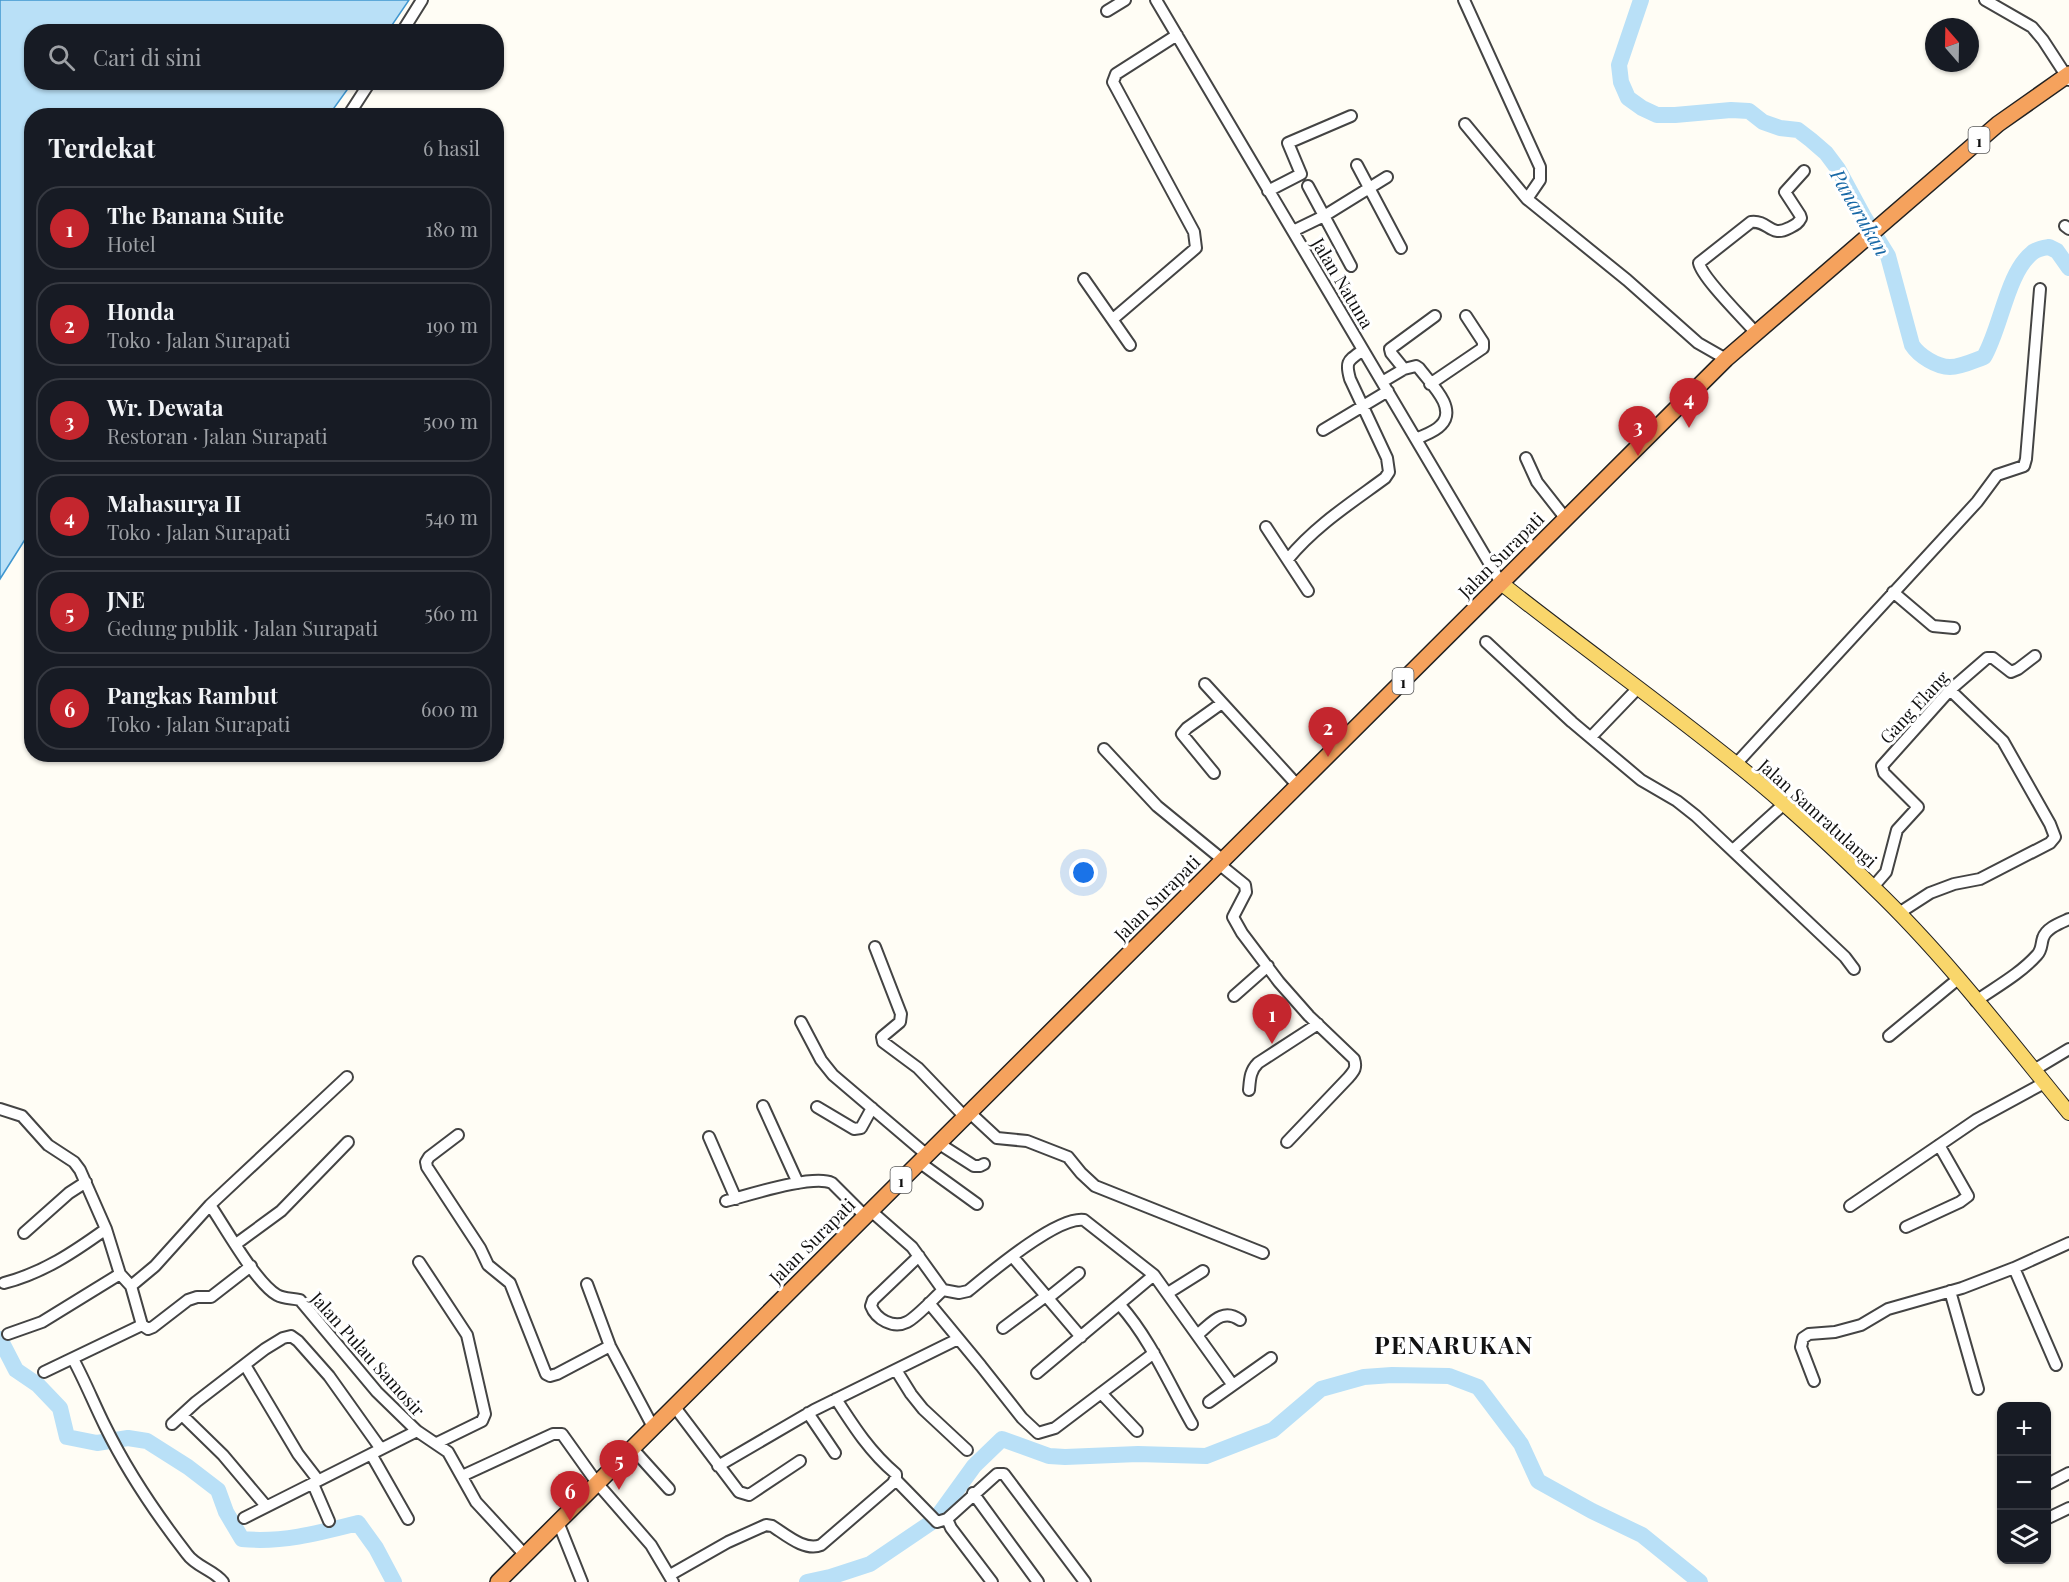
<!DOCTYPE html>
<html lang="id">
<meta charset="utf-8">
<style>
body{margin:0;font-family:"Playfair Display",serif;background:#242831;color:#f1f3f6}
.controls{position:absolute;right:18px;bottom:18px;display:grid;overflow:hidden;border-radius:12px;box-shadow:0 2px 4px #0004}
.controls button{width:54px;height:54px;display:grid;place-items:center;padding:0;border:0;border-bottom:2px solid #363941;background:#171b24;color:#f1f3f6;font:30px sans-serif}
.compass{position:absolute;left:1925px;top:18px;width:54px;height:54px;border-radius:50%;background:#171b24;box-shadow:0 2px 4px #0004;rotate:340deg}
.you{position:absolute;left:1084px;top:873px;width:21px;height:21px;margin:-15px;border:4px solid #fff;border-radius:50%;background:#1a73e8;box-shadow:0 0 0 9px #1a73e833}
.badge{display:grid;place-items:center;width:39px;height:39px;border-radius:50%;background:#c4262e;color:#fff;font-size:20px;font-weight:700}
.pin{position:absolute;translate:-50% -50px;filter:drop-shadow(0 2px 3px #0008)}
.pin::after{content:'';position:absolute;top:32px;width:21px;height:18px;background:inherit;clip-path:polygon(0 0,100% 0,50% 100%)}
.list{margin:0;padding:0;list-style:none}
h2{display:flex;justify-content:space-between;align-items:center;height:78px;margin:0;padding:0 24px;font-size:26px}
h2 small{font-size:20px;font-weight:400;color:#9ea1a6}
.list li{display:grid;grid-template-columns:39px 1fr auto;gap:18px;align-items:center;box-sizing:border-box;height:84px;margin:0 12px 12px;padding:0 12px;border:2px solid #363941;border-radius:24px}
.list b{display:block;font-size:22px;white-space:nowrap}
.list p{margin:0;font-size:20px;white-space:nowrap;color:#9ea1a6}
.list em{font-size:20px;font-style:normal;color:#9ea1a6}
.icon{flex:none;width:33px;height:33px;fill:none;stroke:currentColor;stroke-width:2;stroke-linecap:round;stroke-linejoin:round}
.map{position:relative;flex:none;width:2069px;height:1582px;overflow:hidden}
.search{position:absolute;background:#171b24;box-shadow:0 2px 4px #0004;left:24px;top:24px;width:480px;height:66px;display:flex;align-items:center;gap:15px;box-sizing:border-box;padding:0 21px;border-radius:24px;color:#9ea1a6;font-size:22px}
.panel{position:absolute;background:#171b24;box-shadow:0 2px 4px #0004;left:24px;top:108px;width:480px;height:654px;border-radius:24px}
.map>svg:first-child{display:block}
.water{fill:#b9e0f7;stroke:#3f96cf;stroke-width:1.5}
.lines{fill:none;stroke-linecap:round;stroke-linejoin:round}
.river{stroke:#b9e0f7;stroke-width:16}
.minor-casing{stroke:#444;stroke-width:14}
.major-casing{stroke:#222;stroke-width:16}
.highway-casing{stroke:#222;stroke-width:18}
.minor{stroke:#fff;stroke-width:10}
.major{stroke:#f9d66b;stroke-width:14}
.highway{stroke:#f5a25d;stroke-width:15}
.labels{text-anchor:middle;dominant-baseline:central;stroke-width:6;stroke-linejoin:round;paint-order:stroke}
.shield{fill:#fff;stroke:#585858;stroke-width:1.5}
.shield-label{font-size:16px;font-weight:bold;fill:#111}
.street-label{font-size:18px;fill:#111;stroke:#fff}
.water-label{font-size:20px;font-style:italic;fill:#1768a6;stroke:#fff}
.district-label{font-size:24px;font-weight:bold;letter-spacing:1.5px;fill:#111;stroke:#fff}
</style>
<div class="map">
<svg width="2069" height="1582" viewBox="0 0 2069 1582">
<rect width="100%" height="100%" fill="#fffdf5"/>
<path class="water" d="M0 0H409L388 31 32 32V82L352 83 329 115 32 116 31 530 0 579Z"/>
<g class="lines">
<path class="river" d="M1641 0 1619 65 1621 82 1628 98 1642 108 1657 115H1675L1731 110 1749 111 1763 122 1780 128 1798 130 1811 140 1826 153 1838 169 1864 217 1888 256 1912 345C1919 356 1937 367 1950 367 1961 367 1973 361 1984 357 2001 328 2007 273 2032 253 2036 249 2043 248 2049 247L2057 251 2069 268
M0 1339 16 1370 38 1385 60 1408 67 1437 97 1443 128 1438 147 1441 188 1467 218 1490 226 1512 242 1539C282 1543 319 1533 358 1523L376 1548 394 1582
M807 1582 830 1577 870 1564 935 1520 974 1466 1002 1439 1049 1456 1065 1457 1138 1454 1206 1456 1273 1430 1321 1389 1364 1377 1392 1375 1449 1376 1478 1387 1521 1444 1538 1481 1592 1511 1642 1535 1700 1582"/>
<defs>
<path id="minor" d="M1156 0 1501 583
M1464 0 1540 167V180L1527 199
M1985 0 2032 27 2043 40 2069 80
M1107 11 1125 0
M402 32 422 0
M348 116 370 82
M1465 124 1527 199 1627 280 1698 343 1726 359
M1357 165 1401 248
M1308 186 1351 266
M1268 191 1301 174 1288 143 1351 116
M2065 226 2069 229
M1293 231 1324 216 1387 177
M1084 279 1130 345
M1113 319 1196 248 1194 232 1113 82 1116 74 1177 35
M1756 333C1744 319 1702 278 1699 263L1751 222C1769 220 1770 238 1789 228 1795 225 1798 224 1801 218L1800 215 1785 192 1804 171
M1404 369 1391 353 1390 349 1435 316
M1382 382 1404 369 1416 366 1419 368C1430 383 1458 408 1441 425 1435 432 1424 435 1416 439
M1430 384 1483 348V342L1466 316
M1323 430 1388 391
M1526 458 1537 482 1566 519
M1266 527 1308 591
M1288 559C1315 526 1351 503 1385 478L1389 472 1387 458 1350 379C1345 361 1348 361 1363 350
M1893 592 1933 626 1954 628
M1486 642 1572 722 1641 780 1677 801 1696 816 1845 957 1854 969
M1205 684 1298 786
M1591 737 1638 688
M1104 749 1157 806 1223 860
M1736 764 1977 502 1997 475 2024 466 2026 459 2040 289
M1214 773 1182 734 1187 728 1222 703
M1733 850 1784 804
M1219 864 1245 885 1246 892 1233 917 1242 933 1279 982 1309 1016 1354 1059C1357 1068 1354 1071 1348 1078L1287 1142
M1873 887 1886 872 1897 830 1918 807 1884 773 1882 766 1950 690 1987 658H1993L2011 672 2018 669 2035 656
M1899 913 1930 893 1954 884 1980 879 2050 843 2055 837 2050 824 2003 741 1950 690
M875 947 901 1014 900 1022 882 1037 883 1042 918 1068 965 1117
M1234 996 1268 966
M1976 1001C1996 987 2020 974 2037 955 2042 950 2041 944 2043 938 2046 928 2060 923 2069 919
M801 1022 821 1060 833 1075 927 1155
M1889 1036 1958 979
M2034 1070 2069 1049
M1249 1090C1250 1079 1250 1071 1258 1063L1318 1024
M763 1106 798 1183
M817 1107 854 1129 861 1128 872 1108
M0 1109 22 1116 48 1145 74 1162 80 1170 106 1229 120 1274 131 1286 142 1325
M969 1112 997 1138 1027 1141 1068 1157 1081 1173 1095 1186 1263 1253
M458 1135 429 1157 426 1162 427 1167 480 1248 488 1265 510 1283 546 1374 550 1376 557 1374 610 1346
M709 1137 736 1199
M938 1143 974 1166H980L984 1164
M919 1162 977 1204
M726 1201C749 1195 813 1174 832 1183L865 1216
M210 1205C225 1227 256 1283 277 1295 284 1299 292 1298 300 1300L377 1392 417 1431 448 1452 476 1502 525 1555
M1850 1206 1976 1120 2044 1083
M871 1211 912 1247 943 1290
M1906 1227 1960 1202 1968 1196 1939 1145
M24 1233 69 1193 86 1182
M236 1244 281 1211 348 1142
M919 1256 873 1300 871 1306C876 1319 893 1329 907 1322 917 1317 934 1298 943 1290
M1012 1256 1081 1337
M419 1262 467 1335 485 1414 482 1421 437 1443
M4 1283C43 1273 74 1252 106 1229
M587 1284 610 1346 653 1427
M131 1286 155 1266 210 1205 347 1077
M943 1290 959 1293 968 1291C990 1273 1057 1216 1084 1220L1154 1275 1232 1384
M1950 1291 1978 1389
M1168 1293 1203 1271
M1048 1298 1079 1273
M929 1303 981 1366 1022 1418 1038 1433 1055 1428 1154 1353
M1120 1305C1151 1340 1169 1384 1192 1424
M1003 1328 1046 1296
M8 1334 42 1322 120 1274
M1197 1335C1211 1324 1222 1307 1240 1320
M73 1359C85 1381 94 1404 105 1426 127 1471 156 1514 187 1554 196 1567 214 1570 223 1582
M245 1365 298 1454 318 1480
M2056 1365 2014 1268 2069 1243
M896 1370 911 1394 923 1409 967 1450
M44 1372 142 1325 148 1329 153 1327 188 1300 197 1297H211L251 1266
M1037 1373 1154 1275
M1814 1381 1801 1347 1803 1338 1809 1334 1835 1332 1861 1325 1888 1309 1962 1288 2014 1268
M1101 1393 1137 1431
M1209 1402 1271 1358
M674 1406 739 1492 749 1495 800 1461
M808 1413 835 1453
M182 1415 223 1455 266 1506
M172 1424 196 1402 265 1349 283 1338 291 1336 298 1341 329 1376 381 1449
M632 1448 669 1489
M371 1454 408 1519
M718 1466 814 1410 958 1339
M462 1476 553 1434H562L597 1483 651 1545 673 1582
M895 1479 937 1522 947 1519 951 1528 992 1582
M313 1484 329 1521
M2046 1485 2069 1473
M973 1493 1038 1582
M244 1518 417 1431
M947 1519 997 1474H1004L1085 1582
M2046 1519 2069 1508
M558 1522 582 1582
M670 1575 728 1542 766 1525 772 1526C785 1534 805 1552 821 1545L893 1483 896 1477V1474C870 1452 854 1427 836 1399"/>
<path id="major" d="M1501 583C1578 644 1658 701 1735 763 1783 801 1829 844 1873 887 1945 956 2006 1036 2069 1113"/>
<path id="highway" d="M498 1582 1726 359 1998 124 2069 74"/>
</defs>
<use href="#minor" class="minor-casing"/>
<use href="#major" class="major-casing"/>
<use href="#highway" class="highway-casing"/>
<use href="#minor" class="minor"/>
<use href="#major" class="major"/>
<use href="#highway" class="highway"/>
</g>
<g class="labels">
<g class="shield">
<rect x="1968.5" y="127" width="21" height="26" rx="4.5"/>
<rect x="1392.5" y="668" width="21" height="26" rx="4.5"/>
<rect x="890.5" y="1167" width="21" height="26" rx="4.5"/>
</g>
<g class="shield-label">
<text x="1979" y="140">1</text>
<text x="1403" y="681">1</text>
<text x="901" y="1180">1</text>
</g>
<g class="street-label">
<text transform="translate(1343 283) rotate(59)">Jalan Natuna</text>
<text transform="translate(1501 555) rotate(-45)">Jalan Surapati</text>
<text transform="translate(1914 707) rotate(-47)">Gang Elang</text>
<text transform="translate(1818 813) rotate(42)">Jalan Samratulangi</text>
<text transform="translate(1157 898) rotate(-45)">Jalan Surapati</text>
<text transform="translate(812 1241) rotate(-45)">Jalan Surapati</text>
<text transform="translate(368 1354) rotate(48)">Jalan Pulau Samosir</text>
</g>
<g class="water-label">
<text transform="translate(1861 212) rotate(60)">Panarukan</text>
</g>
<g class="district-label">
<text x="1454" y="1344">PENARUKAN</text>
</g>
</g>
</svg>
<div class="controls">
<button>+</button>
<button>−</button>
<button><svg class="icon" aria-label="layers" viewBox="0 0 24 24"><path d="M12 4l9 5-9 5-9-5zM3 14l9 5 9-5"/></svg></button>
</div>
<svg class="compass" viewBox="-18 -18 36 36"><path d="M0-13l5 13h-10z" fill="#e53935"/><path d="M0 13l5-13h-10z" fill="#9ea1a6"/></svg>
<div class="you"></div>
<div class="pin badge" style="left:1272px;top:1044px">1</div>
<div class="pin badge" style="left:1328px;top:757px">2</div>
<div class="pin badge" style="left:1638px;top:456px">3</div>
<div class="pin badge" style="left:1689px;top:428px">4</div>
<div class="pin badge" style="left:619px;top:1490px">5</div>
<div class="pin badge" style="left:570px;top:1521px">6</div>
<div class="search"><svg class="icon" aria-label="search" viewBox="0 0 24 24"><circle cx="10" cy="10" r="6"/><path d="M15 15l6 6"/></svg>Cari di sini</div>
<section class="panel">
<h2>Terdekat<small>6 hasil</small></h2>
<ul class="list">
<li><span class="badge">1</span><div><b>The Banana Suite</b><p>Hotel</p></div><em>180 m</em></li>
<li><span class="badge">2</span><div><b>Honda</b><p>Toko · Jalan Surapati</p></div><em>190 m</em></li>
<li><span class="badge">3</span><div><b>Wr. Dewata</b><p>Restoran · Jalan Surapati</p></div><em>500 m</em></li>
<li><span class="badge">4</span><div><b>Mahasurya II</b><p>Toko · Jalan Surapati</p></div><em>540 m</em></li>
<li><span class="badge">5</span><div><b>JNE</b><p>Gedung publik · Jalan Surapati</p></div><em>560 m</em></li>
<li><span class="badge">6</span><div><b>Pangkas Rambut</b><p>Toko · Jalan Surapati</p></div><em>600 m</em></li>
</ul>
</section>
</div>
